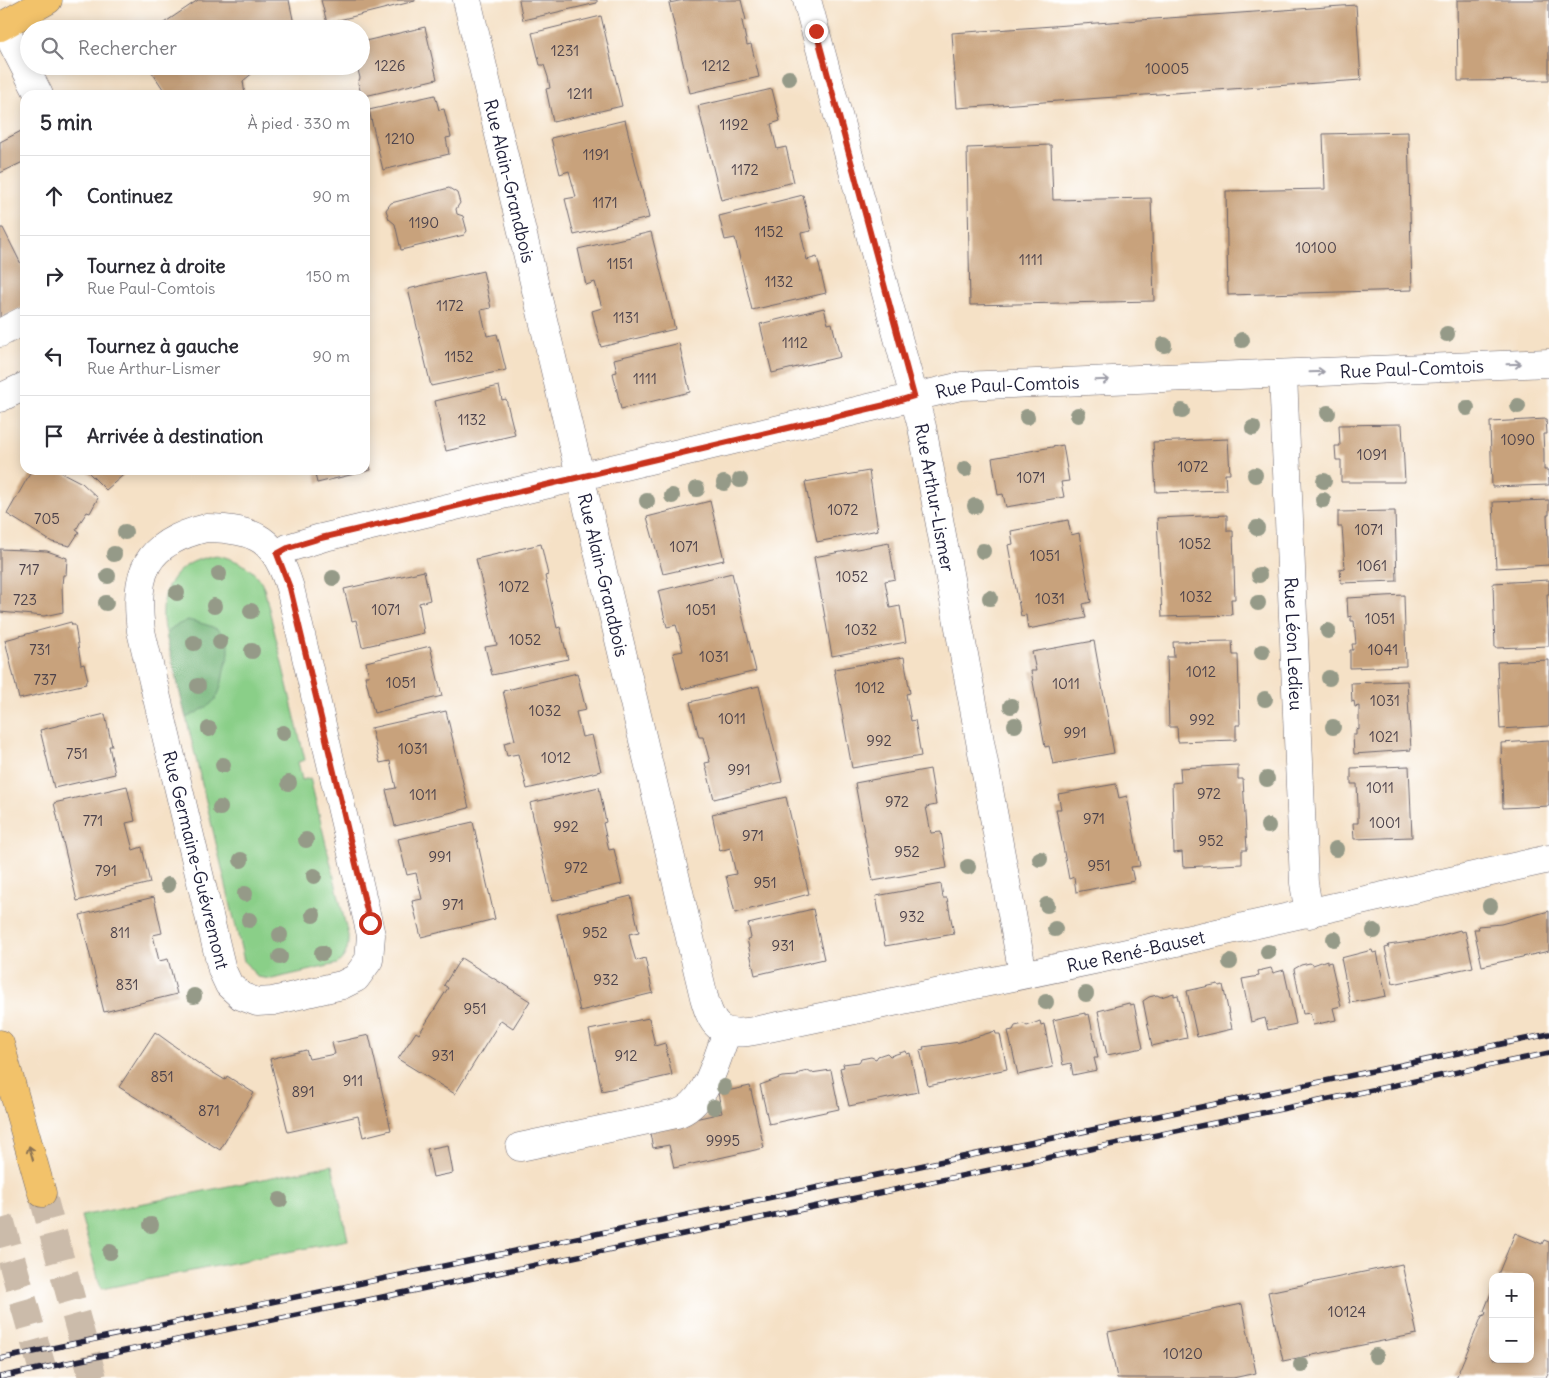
<!DOCTYPE html>
<html lang="fr">
<meta charset="utf-8">
<style>
body{margin:0;font-family:Delius,sans-serif;background:#f7f7f7;color:#2b2b33}
.controls{position:absolute;right:15px;bottom:15px;display:grid;overflow:hidden;border-radius:10px;box-shadow:0 2px 12px #0003}
.controls button{width:45px;height:45px;display:grid;place-items:center;padding:0;border:0;border-bottom:1px solid #e1e1e2;background:#fff;color:#2b2b33;font:25px sans-serif}
.stop{position:absolute;width:15px;height:15px;margin:-11px;border:4px solid #c8321e;border-radius:50%;background:#fff}
.stop.end{background:#c8321e;border-color:#fff;box-shadow:0 1px 5px #0008}
.list{margin:0;padding:0;list-style:none}
h2{display:flex;justify-content:space-between;align-items:center;height:65px;margin:0;padding:0 20px;font-size:21px}
h2 small{font-size:16px;font-weight:400;color:#7c7c81}
.list li{display:grid;grid-template-columns:32px 1fr auto;gap:15px;align-items:center;box-sizing:border-box;height:80px;padding:0 20px;border-top:1px solid #e1e1e2}
.list b{display:block;font-size:19px;white-space:nowrap}
.list p{margin:0;font-size:16px;white-space:nowrap;color:#7c7c81}
.list em{font-size:16px;font-style:normal;color:#7c7c81}
.icon{flex:none;width:28px;height:28px;fill:none;stroke:currentColor;stroke-width:2;stroke-linecap:round;stroke-linejoin:round}
.map{position:relative;flex:none;width:1549px;height:1378px;overflow:hidden}
.search{position:absolute;background:#fff;box-shadow:0 2px 12px #0003;left:20px;top:20px;width:350px;height:55px;display:flex;align-items:center;gap:12px;box-sizing:border-box;padding:0 18px;border-radius:28px;color:#7c7c81;font-size:19px}
.panel{position:absolute;background:#fff;box-shadow:0 2px 12px #0003;left:20px;top:90px;width:350px;height:385px;border-radius:15px}
.map>svg:first-child{display:block}
.green{fill:#8acf88;stroke:#567862}
.forest{fill:#6fb274;stroke:#486a58}
.building{fill:#c8a27b}
.lines{fill:none;stroke-linecap:round;stroke-linejoin:round}
.major-tunnel{stroke:#cbbbaa;stroke-width:28;stroke-dasharray:28 14;stroke-linecap:butt}
.minor-casing{stroke:#6c656c;stroke-width:29}
.major-casing{stroke:#6c656c;stroke-width:29}
.minor{stroke:#fff;stroke-width:28}
.major{stroke:#f2c26a;stroke-width:28}
.rail-casing{stroke:#22223b;stroke-width:5.5}
.rail{stroke:#fff;stroke-width:4;stroke-dasharray:11;stroke-linecap:butt}
.tree{fill:#959a88}
.oneway{stroke:#9c9ca7}
.oneway2{stroke:#8a7252}
.route{stroke:#c8321e;stroke-width:6}
.labels{text-anchor:middle;dominant-baseline:central;stroke-width:4;stroke-linejoin:round;paint-order:stroke}
.number-label{font-size:15px;fill:#4c424b}
.street-label{font-size:18px;fill:#22223b;stroke:#fff}
</style>
<div class="map">
<svg width="1549" height="1378" viewBox="0 0 1549 1378">
<rect width="100%" height="100%" fill="#fff"/>
<filter id="ink" filterUnits="userSpaceOnUse"><feTurbulence type="fractalNoise" baseFrequency=".02" numOctaves="2"/><feDisplacementMap in="SourceGraphic" scale="10" xChannelSelector="R" yChannelSelector="G"/><feConvolveMatrix kernelMatrix="1 2 1 2 8 2 1 2 1" color-interpolation-filters="sRGB"/></filter>
<filter id="wash" filterUnits="userSpaceOnUse"><feTurbulence type="fractalNoise" baseFrequency=".0096" numOctaves="4" result="noise"/><feDisplacementMap in="SourceGraphic" scale="20" xChannelSelector="R" yChannelSelector="G"/><feGaussianBlur stdDeviation="1.12" result="paint"/><feColorMatrix in="noise" values="0 0 0 0 0 0 0 0 0 0 0 0 0 0 0 0 0 1.4 0 .05"/><feComposite in="paint" operator="in"/></filter>
<g filter="url(#wash)">
<rect width="100%" height="100%" fill="#f5e1c6"/>
<path class="green" d="M217 555C238 560 255 568 264 588L305 760 298 762 302 780 310 778 348 935C349 947 346 957 337 964L272 979 257 977 244 961 163 620C161 582 179 561 217 555Z
M332 1165 348 1240 101 1289 81 1216Z"/>
<path class="forest" d="M188 620C206 625 230 627 229 652 229 658 225 664 224 670 219 703 215 703 186 718L166 635 173 627Z"/>
<g id="blocks">
<path class="building" d="M198 0H289L295 29H155Z
M321 0H415V1L327 23Z
M519 0H597V3L523 20Z
M684 0H741L746 20 742 21 747 45 751 44 759 77 690 93 669 3Z
M1457 0H1549V80L1458 81Z
M1356 5 1361 80 957 108 952 33Z
M601 16 622 106 553 122 546 89 550 88 548 77 544 65H540L532 33Z
M425 27 437 79 365 96 360 90 358 83 360 78 357 66H361V42Z
M148 66H261L243 81 245 95H167Z
M772 89 780 121 771 124 777 149 786 147 794 182 721 200 698 106Z
M435 95 439 110 444 109 451 137 446 138 449 154 383 170 369 110Z
M625 120 649 218 574 235 565 199 576 197 569 171 560 174 551 138Z
M25 129V161L0 173V142Z
M1408 132 1412 290 1228 295 1226 191 1325 189 1323 134Z
M1051 145 1053 200 1151 198 1154 301 970 305 967 148Z
M449 188 457 193 460 203 456 209 457 214 463 216 467 231 464 235 401 250 395 224 389 219 386 210 391 203Z
M803 195 811 231 801 233 807 260 817 257 826 293 752 310 735 238 725 240 719 216Z
M0 228H3L25 272V306L0 318Z
M651 232 675 329 601 347 592 311 602 308 595 282 586 285 578 249Z
M483 271 491 308 481 310 487 336 497 334 506 370 431 386 408 289Z
M824 308 828 324 832 323 840 357 772 373 760 324Z
M679 343 690 392 621 409 613 373 617 372 614 359Z
M499 386 502 400 506 399 515 435 446 451 435 401Z
M1546 419 1547 434H1543L1544 453V470H1548L1549 485 1492 487 1490 422Z
M1402 424 1405 482H1341V460H1336L1335 446H1340L1339 425Z
M1228 439 1230 474H1225L1226 490 1156 492 1153 442Z
M1063 445 1069 481 1061 482 1064 497 1006 507 1003 494 998 495 992 458Z
M365 449 371 470 317 483 314 470H365Z
M32 470H57L82 483 98 498 90 513 87 512 81 521 76 530 79 532 70 546 52 542 7 514Z
M86 470H129L106 490Z
M869 471 878 530 817 542 805 482Z
M1549 500V515H1547L1549 565 1496 568 1493 502Z
M710 501 724 560 663 574 647 517Z
M1395 511 1397 581 1341 583 1340 569 1345 568 1342 527H1338V512Z
M1227 515V531H1233L1235 599H1231L1232 615 1162 617 1157 518Z
M1068 520 1071 535 1079 533 1085 568 1091 602 1083 604 1086 618 1028 629 1026 615 1021 616 1008 545 1013 544 1011 531Z
M889 543 895 579 885 581 890 608 900 606 906 642 832 656 814 557Z
M541 544 548 575 545 576 557 628 560 627 568 659 492 675 485 647 497 645 476 559Z
M0 549 47 551 67 558 66 575H63L62 585 63 612 44 616 0 612Z
M424 571 430 600 419 603 424 633 362 647 356 620 352 621 344 589Z
M732 573 756 671 682 689 673 653 683 651 680 638 676 625 667 627 658 591Z
M1549 580V594H1547L1549 646 1495 648 1493 583Z
M1404 595 1406 666 1350 668V650H1353L1352 644H1356L1354 621H1351V616L1348 617 1347 598Z
M71 622 72 625H75L81 665 84 664 88 680 85 682 86 684 19 699 5 640Z
M1094 641 1114 753 1053 764 1049 746 1045 747 1031 671H1036L1032 652Z
M1232 641 1233 655H1238L1240 725H1236V740L1178 742 1177 727H1169L1167 657H1174L1173 642Z
M430 646 442 696 374 713 365 676H369L366 662Z
M904 657 910 693 906 694 911 721 915 720 921 756 852 768 834 669Z
M1549 660V726L1500 729 1497 662Z
M577 673 586 710 576 712 582 737 592 735 601 771 527 789 518 754 507 756 504 743 515 740 503 691Z
M1407 681 1411 750 1354 754 1353 735H1356V729L1359 730V706L1355 707 1354 701 1352 702 1351 683Z
M759 686 782 782 714 799 705 763 710 762 703 737H699L690 702Z
M446 711 469 808 395 826 386 790 396 788 390 761 380 763 371 728Z
M105 714 112 746H109L115 774 54 788 40 730Z
M1549 740V806L1503 808 1501 743Z
M1238 765V779H1243L1247 850H1242V864L1183 867 1182 852 1174 853 1172 783 1181 782 1180 768Z
M1409 766 1412 837 1354 839 1353 823H1358V804L1357 784H1351V768Z
M930 769 936 805 926 807 931 833 941 832 947 868 873 881 855 783Z
M1116 784 1119 798 1127 796 1140 866 1131 867 1134 881 1076 892 1074 877 1069 879 1056 809H1061L1058 794Z
M127 786 135 821 126 823 133 850 142 847 150 883 77 901 54 803Z
M599 787 606 822 603 823 609 850 614 849 622 884 552 901 530 803Z
M786 797 809 894 735 913 726 876 736 874 730 848 720 851 712 814Z
M473 822 495 919 421 937 412 901 422 899 416 873 407 875 398 839Z
M941 884 943 898H947L954 934 885 946 876 896Z
M631 896 639 932 629 934 632 948 636 961 645 958 653 993 580 1011 557 914Z
M154 897 162 933 153 935 159 961 168 959 177 994 104 1012 80 915Z
M813 909 824 959 755 975 747 939 751 938 748 924Z
M1549 911V951L1482 966 1474 929H1479L1478 926 1501 924Z
M1460 930 1461 932 1465 931 1473 967 1393 984 1385 948 1389 947 1388 945 1426 940Z
M1372 950 1373 953 1377 952 1386 996 1350 1003 1341 958Z
M461 958 530 1001 513 1028 501 1020 455 1094 398 1059 416 1032 419 1034 448 988 444 985Z
M1327 960V963L1331 962 1341 1006 1333 1008 1336 1020 1313 1025 1310 1013 1303 1014 1294 969 1301 965 1310 963 1313 965Z
M1271 968 1273 973 1284 970 1296 1024 1268 1030 1265 1018 1251 1022 1242 979 1259 976 1258 971Z
M1218 984 1219 986 1223 985 1232 1029 1197 1037 1187 991Z
M1174 993V996L1178 995 1187 1038 1152 1046 1143 1001 1149 997 1157 995 1161 997Z
M1129 1003 1130 1005 1134 1004 1143 1048 1107 1055 1098 1011Z
M1085 1013V1015L1089 1014 1098 1058H1094L1097 1070 1073 1075 1071 1063 1063 1065 1053 1020Z
M649 1018 655 1046 665 1043 672 1075 602 1091 589 1030Z
M1040 1021 1041 1025 1044 1024 1053 1067 1018 1075 1008 1031 1013 1030 1015 1026 1024 1024 1027 1026Z
M995 1031 996 1034H1000L1007 1069 928 1086 920 1050 924 1049 923 1047 960 1042Z
M155 1032 202 1066 225 1080 227 1076 254 1093 220 1150 119 1087Z
M369 1035 391 1130 363 1137 358 1116 288 1132 270 1059 306 1050 309 1059 335 1054 332 1043Z
M906 1051 907 1054 910 1053 918 1092 849 1106 840 1068 844 1067 843 1064 859 1062 861 1059 871 1057 876 1059 878 1056 887 1053 890 1056Z
M831 1070 839 1109 769 1124 760 1085 782 1077 797 1076 799 1073 808 1071 811 1073Z
M750 1086 764 1148 674 1168 669 1145 653 1148 649 1129 722 1113 718 1093Z
M448 1145 453 1173 433 1177 427 1149Z
M1515 1233 1542 1244 1544 1240 1549 1242V1372L1546 1378H1456L1482 1316 1485 1315 1486 1312 1484 1311 1493 1288V1359H1530V1277H1497Z
M1402 1264 1417 1334 1283 1361 1268 1292Z
M1242 1304 1256 1373 1233 1378H1117L1108 1332Z"/>
</g>
</g>
<g filter="url(#ink)">
<use href="#blocks" fill-opacity="0" stroke="#6c656c" stroke-width="1"/>
<g class="lines">
<path class="major-tunnel" d="M42 1193 93 1378
M0 1219 45 1378"/>
<defs>
<g id="minor">
<path id="s1" d="M467 0 704 997C713 1031 724 1037 759 1030L1118 955 1549 859"/>
<path id="s2" d="M807 0 922 427 1023 974"/>
<path d="M3 25 39 95"/>
<path d="M0 333 25 320"/>
<path id="s3" d="M1283 374 1304 883 1309 914"/>
<path d="M0 398 25 386"/>
<path d="M206 528C257 529 275 539 290 588L371 935 369 960 356 978 342 985 273 1001 257 1002 241 996 229 985 222 970 141 631C134 573 144 543 206 528Z"/>
<path id="s4" d="M277 554 288 548 321 538 961 386 1549 363"/>
<path d="M520 1147 676 1114C707 1105 716 1059 727 1032"/>
</g>
<path id="major" d="M0 27 48 0
M0 1044 42 1193"/>
</defs>
<use href="#minor" class="minor-casing"/>
<use href="#major" class="major-casing"/>
<use href="#minor" class="minor"/>
<use href="#major" class="major"/>
<defs>
<path id="rail" d="M0 1359 1549 1034
M0 1377 1549 1053"/>
</defs>
<use href="#rail" class="rail-casing"/>
<use href="#rail" class="rail"/>
</g>
<g class="tree">
<circle cx="789" cy="78" r="8"/>
<circle cx="1447" cy="334" r="8"/>
<circle cx="1242" cy="340" r="8"/>
<circle cx="1164" cy="345" r="8"/>
<circle cx="1518" cy="406" r="8"/>
<circle cx="1467" cy="408" r="8"/>
<circle cx="1182" cy="411" r="8"/>
<circle cx="1328" cy="413" r="8"/>
<circle cx="1078" cy="415" r="8"/>
<circle cx="1027" cy="417" r="8"/>
<circle cx="1253" cy="428" r="8"/>
<circle cx="965" cy="469" r="8"/>
<circle cx="1255" cy="475" r="8"/>
<circle cx="740" cy="480" r="8"/>
<circle cx="1324" cy="481" r="8"/>
<circle cx="724" cy="483" r="8"/>
<circle cx="697" cy="489" r="8"/>
<circle cx="672" cy="496" r="8"/>
<circle cx="1323" cy="500" r="8"/>
<circle cx="647" cy="501" r="8"/>
<circle cx="975" cy="506" r="8"/>
<circle cx="1257" cy="528" r="8"/>
<circle cx="125" cy="532" r="8"/>
<circle cx="983" cy="551" r="8"/>
<circle cx="114" cy="554" r="8"/>
<circle cx="219" cy="574" r="8"/>
<circle cx="1259" cy="575" r="8"/>
<circle cx="108" cy="576" r="8"/>
<circle cx="333" cy="578" r="8"/>
<circle cx="177" cy="593" r="8"/>
<circle cx="990" cy="598" r="8"/>
<circle cx="106" cy="603" r="8"/>
<circle cx="1258" cy="603" r="8"/>
<circle cx="214" cy="606" r="8"/>
<circle cx="251" cy="611" r="8"/>
<circle cx="1328" cy="631" r="8"/>
<circle cx="220" cy="642" r="8"/>
<circle cx="194" cy="643" r="8"/>
<circle cx="252" cy="651" r="8"/>
<circle cx="1262" cy="652" r="8"/>
<circle cx="1329" cy="678" r="8"/>
<circle cx="198" cy="686" r="8"/>
<circle cx="1265" cy="699" r="8"/>
<circle cx="1011" cy="706" r="8"/>
<circle cx="1015" cy="725" r="8"/>
<circle cx="1333" cy="727" r="8"/>
<circle cx="209" cy="729" r="8"/>
<circle cx="283" cy="733" r="8"/>
<circle cx="223" cy="765" r="8"/>
<circle cx="1267" cy="779" r="8"/>
<circle cx="289" cy="783" r="8"/>
<circle cx="220" cy="808" r="8"/>
<circle cx="1268" cy="826" r="8"/>
<circle cx="306" cy="840" r="8"/>
<circle cx="1336" cy="849" r="8"/>
<circle cx="1040" cy="859" r="8"/>
<circle cx="241" cy="860" r="8"/>
<circle cx="968" cy="867" r="8"/>
<circle cx="314" cy="876" r="8"/>
<circle cx="168" cy="885" r="8"/>
<circle cx="245" cy="894" r="8"/>
<circle cx="1047" cy="905" r="8"/>
<circle cx="1490" cy="906" r="8"/>
<circle cx="313" cy="915" r="8"/>
<circle cx="249" cy="920" r="8"/>
<circle cx="1055" cy="929" r="8"/>
<circle cx="1374" cy="931" r="8"/>
<circle cx="280" cy="935" r="8"/>
<circle cx="1334" cy="939" r="8"/>
<circle cx="1268" cy="952" r="8"/>
<circle cx="322" cy="953" r="8"/>
<circle cx="280" cy="957" r="8"/>
<circle cx="1230" cy="962" r="8"/>
<circle cx="1086" cy="994" r="8"/>
<circle cx="194" cy="996" r="8"/>
<circle cx="1046" cy="1002" r="8"/>
<circle cx="724" cy="1087" r="8"/>
<circle cx="714" cy="1107" r="8"/>
<circle cx="280" cy="1200" r="8"/>
<circle cx="151" cy="1225" r="8"/>
<circle cx="110" cy="1252" r="8"/>
<circle cx="1376" cy="1356" r="8"/>
<circle cx="1301" cy="1365" r="8"/>
</g>
<defs><path id="oneway-shaft" d="M-6 0H5M1.5-3L5.5 0L1.5 3" fill="none" stroke-width="1.6" stroke-linecap="round" stroke-linejoin="round" transform="scale(1.25)"/></defs>
<g class="oneway">
<use href="#oneway-shaft" transform="translate(1514 364) rotate(-2)"/>
<use href="#oneway-shaft" transform="translate(1317 372) rotate(-2)"/>
<use href="#oneway-shaft" transform="translate(1102 380) rotate(-2)"/>
</g>
<use class="oneway2" href="#oneway-shaft" transform="translate(31 1153) rotate(-106)"/>
</g>
<g class="lines" filter="url(#ink)">
<path class="route" d="M370 923 290 588 277 554 288 548 321 538 885 405 914 396 816 31"/>
</g>
<g class="labels">
<g class="number-label">
<text x="565" y="50">1231</text>
<text x="390" y="65">1226</text>
<text x="716" y="65">1212</text>
<text x="1167" y="68">10005</text>
<text x="580" y="93">1211</text>
<text x="734" y="124">1192</text>
<text x="400" y="138">1210</text>
<text x="596" y="154">1191</text>
<text x="745" y="169">1172</text>
<text x="605" y="202">1171</text>
<text x="424" y="222">1190</text>
<text x="769" y="231">1152</text>
<text x="1316" y="247">10100</text>
<text x="1031" y="259">1111</text>
<text x="620" y="263">1151</text>
<text x="779" y="281">1132</text>
<text x="450" y="305">1172</text>
<text x="626" y="317">1131</text>
<text x="795" y="342">1112</text>
<text x="459" y="356">1152</text>
<text x="645" y="378">1111</text>
<text x="472" y="419">1132</text>
<text x="1518" y="439">1090</text>
<text x="1372" y="454">1091</text>
<text x="1193" y="466">1072</text>
<text x="1031" y="477">1071</text>
<text x="843" y="509">1072</text>
<text x="47" y="518">705</text>
<text x="1369" y="529">1071</text>
<text x="1195" y="543">1052</text>
<text x="684" y="546">1071</text>
<text x="1045" y="555">1051</text>
<text x="1372" y="565">1061</text>
<text x="29" y="569">717</text>
<text x="852" y="576">1052</text>
<text x="514" y="586">1072</text>
<text x="1196" y="596">1032</text>
<text x="1050" y="598">1031</text>
<text x="25" y="599">723</text>
<text x="386" y="609">1071</text>
<text x="701" y="609">1051</text>
<text x="1380" y="618">1051</text>
<text x="861" y="629">1032</text>
<text x="525" y="639">1052</text>
<text x="40" y="649">731</text>
<text x="1383" y="649">1041</text>
<text x="714" y="656">1031</text>
<text x="1201" y="671">1012</text>
<text x="45" y="679">737</text>
<text x="401" y="682">1051</text>
<text x="1066" y="683">1011</text>
<text x="870" y="687">1012</text>
<text x="1385" y="700">1031</text>
<text x="545" y="710">1032</text>
<text x="732" y="718">1011</text>
<text x="1202" y="719">992</text>
<text x="1075" y="732">991</text>
<text x="1384" y="736">1021</text>
<text x="879" y="740">992</text>
<text x="413" y="748">1031</text>
<text x="77" y="753">751</text>
<text x="556" y="757">1012</text>
<text x="739" y="769">991</text>
<text x="1380" y="787">1011</text>
<text x="1209" y="793">972</text>
<text x="423" y="794">1011</text>
<text x="897" y="801">972</text>
<text x="1094" y="818">971</text>
<text x="93" y="820">771</text>
<text x="1385" y="822">1001</text>
<text x="566" y="826">992</text>
<text x="753" y="835">971</text>
<text x="1211" y="840">952</text>
<text x="907" y="851">952</text>
<text x="440" y="856">991</text>
<text x="1099" y="865">951</text>
<text x="576" y="867">972</text>
<text x="106" y="870">791</text>
<text x="765" y="882">951</text>
<text x="453" y="904">971</text>
<text x="912" y="916">932</text>
<text x="120" y="932">811</text>
<text x="595" y="932">952</text>
<text x="783" y="945">931</text>
<text x="606" y="979">932</text>
<text x="127" y="984">831</text>
<text x="475" y="1008">951</text>
<text x="443" y="1055">931</text>
<text x="626" y="1055">912</text>
<text x="162" y="1076">851</text>
<text x="353" y="1080">911</text>
<text x="303" y="1091">891</text>
<text x="209" y="1110">871</text>
<text x="723" y="1140">9995</text>
<text x="1347" y="1311">10124</text>
<text x="1183" y="1353">10120</text>
</g>
<g class="street-label">
<text stroke="none"><textPath href="#s1" startOffset="186">Rue Alain-Grandbois</textPath></text>
<text stroke="none"><textPath href="#s4" startOffset="1156">Rue Paul-Comtois</textPath></text>
<text stroke="none"><textPath href="#s4" startOffset="751">Rue Paul-Comtois</textPath></text>
<text stroke="none"><textPath href="#s2" startOffset="514">Rue Arthur-Lismer</textPath></text>
<text stroke="none"><textPath href="#s1" startOffset="591">Rue Alain-Grandbois</textPath></text>
<text stroke="none"><textPath href="#s3" startOffset="270">Rue Léon Ledieu</textPath></text>
<text transform="translate(196 860) rotate(76)">Rue Germaine-Guévremont</text>
<text stroke="none"><textPath href="#s1" startOffset="1485">Rue René-Bauset</textPath></text>
</g>
</g>
</svg>
<div class="controls">
<button>+</button>
<button>−</button>
</div>
<div class="stop" style="left:370px;top:923px"></div>
<div class="stop end" style="left:816px;top:31px"></div>
<div class="search"><svg class="icon" aria-label="search" viewBox="0 0 24 24"><circle cx="10" cy="10" r="6"/><path d="M15 15l6 6"/></svg>Rechercher</div>
<section class="panel">
<h2>5 min<small>À pied · 330 m</small></h2>
<ul class="list">
<li><svg class="icon" aria-label="ahead" viewBox="0 0 24 24"><path d="M12 20V5M6 11l6-6 6 6"/></svg><div><b>Continuez</b></div><em>90 m</em></li>
<li><svg class="icon" aria-label="right" viewBox="0 0 24 24"><path d="M7 20v-9h11M14 6l5 5-5 5"/></svg><div><b>Tournez à droite</b><p>Rue Paul-Comtois</p></div><em>150 m</em></li>
<li><svg class="icon" aria-label="left" viewBox="0 0 24 24"><path d="M17 20v-9H6M10 6l-5 5 5 5"/></svg><div><b>Tournez à gauche</b><p>Rue Arthur-Lismer</p></div><em>90 m</em></li>
<li><svg class="icon" aria-label="arrive" viewBox="0 0 24 24"><path d="M6 21V4h12l-3 4 3 4H6"/></svg><div><b>Arrivée à destination</b></div></li>
</ul>
</section>
</div>
